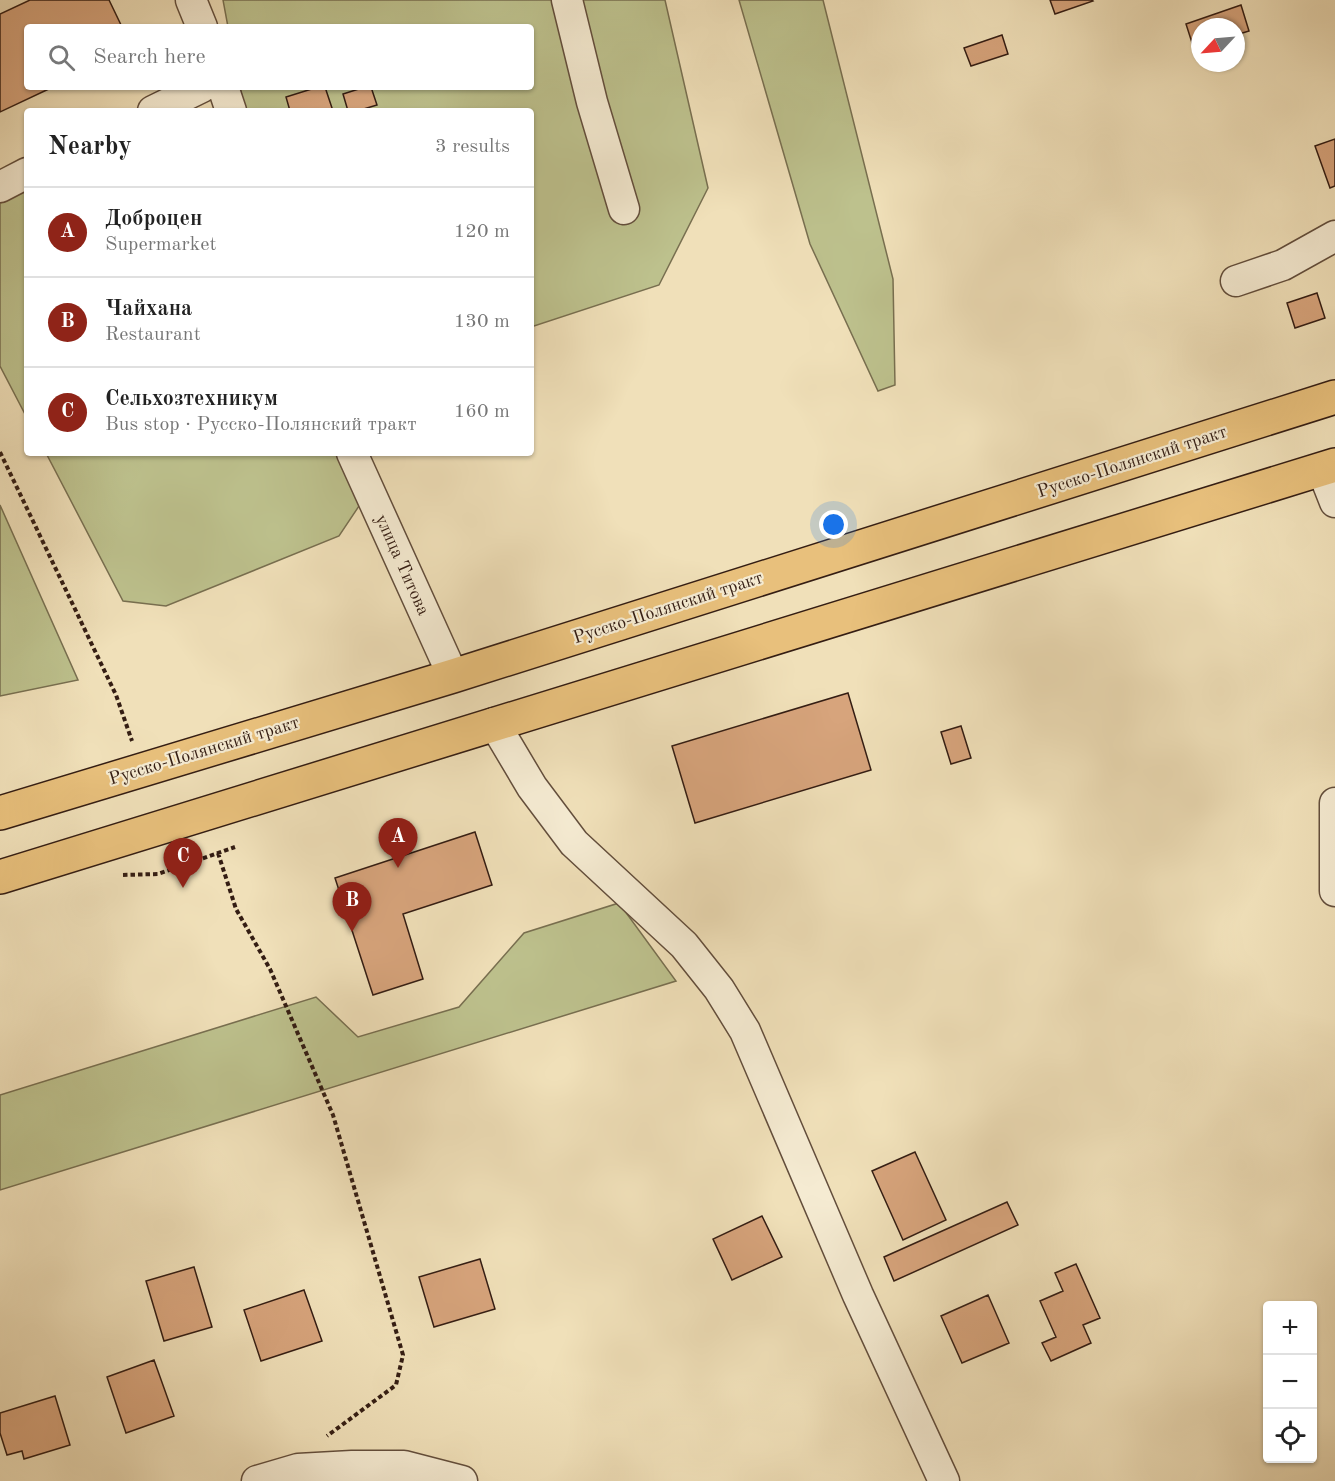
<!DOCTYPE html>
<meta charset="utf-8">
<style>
body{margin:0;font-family:"Old Standard TT",serif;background:#f6f6f6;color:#222}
.controls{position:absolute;right:18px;bottom:18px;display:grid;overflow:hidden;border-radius:6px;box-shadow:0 2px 4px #0004}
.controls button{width:54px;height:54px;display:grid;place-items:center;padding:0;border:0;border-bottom:2px solid #e0e0e0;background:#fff;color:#222;font:30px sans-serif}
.compass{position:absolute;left:1191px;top:18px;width:54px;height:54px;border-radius:50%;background:#fff;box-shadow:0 2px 4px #0004;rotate:244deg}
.you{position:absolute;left:834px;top:525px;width:21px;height:21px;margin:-15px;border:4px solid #fff;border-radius:50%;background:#1a73e8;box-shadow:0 0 0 9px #1a73e833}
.badge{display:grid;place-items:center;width:39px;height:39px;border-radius:50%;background:#8f2418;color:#fff;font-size:20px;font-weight:700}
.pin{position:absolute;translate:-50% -50px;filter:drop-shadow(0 2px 3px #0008)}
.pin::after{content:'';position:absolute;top:32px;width:21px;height:18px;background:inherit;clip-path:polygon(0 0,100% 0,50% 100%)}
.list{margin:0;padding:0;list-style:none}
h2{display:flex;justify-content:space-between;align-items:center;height:78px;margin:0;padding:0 24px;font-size:26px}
h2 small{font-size:20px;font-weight:400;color:#767676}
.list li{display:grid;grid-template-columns:39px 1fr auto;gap:18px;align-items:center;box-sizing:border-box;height:90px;padding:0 24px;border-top:2px solid #e0e0e0}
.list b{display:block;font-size:22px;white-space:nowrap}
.list p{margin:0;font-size:20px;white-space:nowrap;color:#767676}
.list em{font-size:20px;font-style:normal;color:#767676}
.icon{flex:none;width:33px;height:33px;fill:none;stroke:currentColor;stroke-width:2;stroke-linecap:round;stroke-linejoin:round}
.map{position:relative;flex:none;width:1335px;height:1481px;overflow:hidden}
.search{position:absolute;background:#fff;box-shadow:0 2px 4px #0004;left:24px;top:24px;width:510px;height:66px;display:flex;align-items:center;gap:15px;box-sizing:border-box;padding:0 21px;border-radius:6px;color:#767676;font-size:22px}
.panel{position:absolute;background:#fff;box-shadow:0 2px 4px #0004;left:24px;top:108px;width:510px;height:348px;border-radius:6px}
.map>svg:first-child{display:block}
.green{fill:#bdc18d;stroke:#786f50;stroke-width:1.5}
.building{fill:#d7a47c;stroke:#341d13;stroke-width:1.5}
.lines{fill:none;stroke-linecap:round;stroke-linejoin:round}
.minor-casing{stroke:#634e3c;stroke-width:33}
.major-casing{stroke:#341d13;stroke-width:36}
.path{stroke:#341d13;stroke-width:4;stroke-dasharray:4.5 3;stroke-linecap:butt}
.minor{stroke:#f5ebd2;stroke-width:30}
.major{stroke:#e8c07c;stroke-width:33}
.labels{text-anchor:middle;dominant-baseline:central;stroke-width:4.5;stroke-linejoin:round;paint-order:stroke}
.street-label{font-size:18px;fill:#341d13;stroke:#f5ebd2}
</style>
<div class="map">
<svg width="1335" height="1481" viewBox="0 0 1335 1481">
<rect width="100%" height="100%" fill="#f0e0b9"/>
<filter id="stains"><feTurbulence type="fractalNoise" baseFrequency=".00333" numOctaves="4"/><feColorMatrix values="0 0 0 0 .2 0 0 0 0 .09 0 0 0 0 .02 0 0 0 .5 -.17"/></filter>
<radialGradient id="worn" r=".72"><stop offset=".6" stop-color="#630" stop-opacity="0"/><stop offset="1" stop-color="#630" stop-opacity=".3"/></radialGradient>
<path class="green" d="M223 0H665L708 188 659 285 531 327V111H245L240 87H531V27H228Z
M739 0H823L893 279 895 385 878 391 810 244Z
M27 188V418L0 366V203Z
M46 453H339L361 503 339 536 166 606 123 601Z
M0 505 78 680 0 696Z
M619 903 676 981 0 1190V1095L316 997 358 1037 459 1007 524 933Z"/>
<path class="building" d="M30 0H109L122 27H27V87H53L0 112V14Z
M1050 0H1092L1093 1 1055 14Z
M1241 5 1249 31 1236 35V27H1200V47L1194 49 1186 24Z
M1002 35 1008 54 971 66 964 48Z
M318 87H325L333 111H290L286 97Z
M365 87H371L377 105 357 111H348L343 94Z
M1335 139V186L1330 188 1315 146Z
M1317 293 1325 318 1295 328 1287 303Z
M848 693 871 770 695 823 672 746Z
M961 726 971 758 951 764 941 732Z
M475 832 492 885 403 914 423 979 373 995 335 878Z
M915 1152 946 1220 903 1240 872 1171Z
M1007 1202 1018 1225 894 1281 884 1257Z
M762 1216 782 1257 732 1280 713 1239Z
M480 1259 495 1309 434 1327 419 1277Z
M1076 1264 1100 1318 1083 1325 1091 1343 1051 1361 1042 1343 1056 1337 1040 1301 1063 1291 1055 1273Z
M194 1267 212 1327 164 1341 146 1281Z
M304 1290 322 1341 261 1361 244 1310Z
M988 1295 1009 1343 962 1363 941 1316Z
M154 1360 174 1416 126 1433 107 1377Z
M55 1396 70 1445 24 1459 22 1451 7 1455 0 1433V1413Z"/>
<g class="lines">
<defs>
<path id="minor" d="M191 0 202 27
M567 0 592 102 624 209
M223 87 231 111
M153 111 202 87
M0 187 27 173
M1236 281 1283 265 1335 236
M352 453 453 676
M1322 469 1335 502
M494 723 532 787 574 843 684 945 719 989 745 1031 858 1295 944 1481
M1335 803V891
M257 1481 298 1469 352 1466H404L462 1481"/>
<path id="major" d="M0 813 453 676 1335 397
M0 877 1335 465"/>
</defs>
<use href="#minor" class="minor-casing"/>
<use href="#major" class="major-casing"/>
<path class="path" d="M0 452 116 695 132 741
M218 853 236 909 270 969 333 1115 403 1355 396 1385 327 1436
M123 875 158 874 235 847"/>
<use href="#minor" class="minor"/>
<use href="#major" class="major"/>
</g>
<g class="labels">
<g class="street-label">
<text transform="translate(1132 462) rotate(-18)">Русско-Полянский тракт</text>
<text transform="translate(402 565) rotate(66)">улица Титова</text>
<text transform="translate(668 608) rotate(-18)">Русско-Полянский тракт</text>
<text transform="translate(204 751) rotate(-17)">Русско-Полянский тракт</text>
</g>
</g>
<rect width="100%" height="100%" filter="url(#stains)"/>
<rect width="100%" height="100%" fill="url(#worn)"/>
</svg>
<div class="controls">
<button>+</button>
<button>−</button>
<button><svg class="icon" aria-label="locate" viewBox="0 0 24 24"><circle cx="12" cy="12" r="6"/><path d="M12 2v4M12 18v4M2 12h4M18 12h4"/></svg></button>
</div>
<svg class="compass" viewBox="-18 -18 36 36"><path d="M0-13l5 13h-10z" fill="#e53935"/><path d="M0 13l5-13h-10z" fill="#767676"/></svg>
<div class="you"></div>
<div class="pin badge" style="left:398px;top:868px">A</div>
<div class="pin badge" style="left:352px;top:932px">B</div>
<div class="pin badge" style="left:183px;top:888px">C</div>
<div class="search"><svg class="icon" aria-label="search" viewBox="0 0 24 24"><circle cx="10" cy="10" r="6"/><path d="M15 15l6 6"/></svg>Search here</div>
<section class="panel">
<h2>Nearby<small>3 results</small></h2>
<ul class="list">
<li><span class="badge">A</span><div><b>Доброцен</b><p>Supermarket</p></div><em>120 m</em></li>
<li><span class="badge">B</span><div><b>Чайхана</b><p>Restaurant</p></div><em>130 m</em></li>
<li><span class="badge">C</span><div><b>Сельхозтехникум</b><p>Bus stop · Русско-Полянский тракт</p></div><em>160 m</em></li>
</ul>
</section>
</div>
